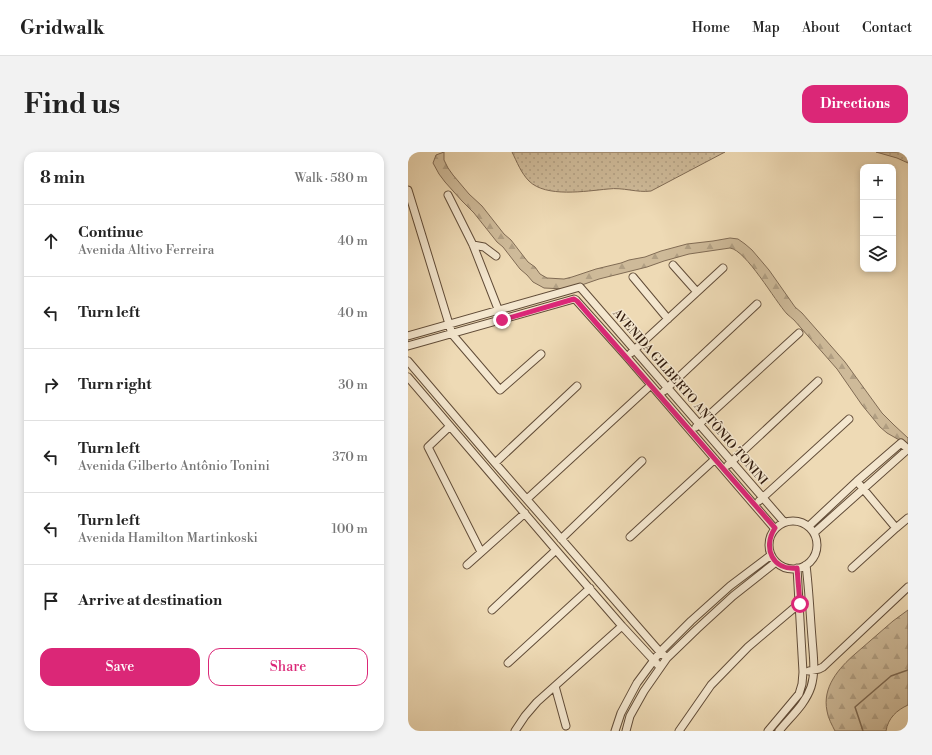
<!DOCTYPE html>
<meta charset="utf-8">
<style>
body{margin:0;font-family:"Libre Bodoni",serif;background:#f2f2f2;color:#222}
.controls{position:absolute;right:12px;top:12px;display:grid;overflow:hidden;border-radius:8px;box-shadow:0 2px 6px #0003}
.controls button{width:36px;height:36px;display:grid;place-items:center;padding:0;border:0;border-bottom:1px solid #e0e0e0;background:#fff;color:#222;font:20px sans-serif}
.stop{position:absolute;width:12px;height:12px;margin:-9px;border:3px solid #db2777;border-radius:50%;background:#fff}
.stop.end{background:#db2777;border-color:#fff;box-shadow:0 1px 4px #0008}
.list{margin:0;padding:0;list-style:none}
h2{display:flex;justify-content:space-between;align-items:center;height:52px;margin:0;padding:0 16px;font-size:17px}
h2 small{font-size:13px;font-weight:400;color:#767676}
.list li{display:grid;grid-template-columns:26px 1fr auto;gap:12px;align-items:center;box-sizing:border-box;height:72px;padding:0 16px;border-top:1px solid #e0e0e0}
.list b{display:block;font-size:15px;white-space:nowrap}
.list p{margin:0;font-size:13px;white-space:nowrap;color:#767676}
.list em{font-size:13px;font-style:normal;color:#767676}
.actions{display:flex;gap:8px;padding:12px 16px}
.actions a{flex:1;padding:9px 0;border:1px solid #db2777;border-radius:12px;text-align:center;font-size:14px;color:#db2777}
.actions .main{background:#db2777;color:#fff}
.icon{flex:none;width:22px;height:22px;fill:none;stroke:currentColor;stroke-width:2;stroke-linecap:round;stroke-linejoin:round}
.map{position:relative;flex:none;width:500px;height:579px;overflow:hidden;border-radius:12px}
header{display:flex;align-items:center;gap:24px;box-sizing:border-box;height:56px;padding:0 20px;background:#fff;border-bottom:1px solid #e0e0e0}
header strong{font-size:19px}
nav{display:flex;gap:22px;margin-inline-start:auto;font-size:14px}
.intro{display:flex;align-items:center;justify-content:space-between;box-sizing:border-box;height:96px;padding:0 24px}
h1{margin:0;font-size:28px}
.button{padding:10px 18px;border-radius:12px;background:#db2777;color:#fff;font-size:14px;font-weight:700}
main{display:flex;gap:24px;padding:0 24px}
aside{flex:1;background:#fff;border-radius:12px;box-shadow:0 2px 6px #0003}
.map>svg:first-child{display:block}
.grass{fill:url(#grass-dots);stroke:#806b54}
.forest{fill:url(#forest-firs);stroke:#806b54}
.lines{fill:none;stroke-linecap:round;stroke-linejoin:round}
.stream{stroke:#7c6750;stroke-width:1.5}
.minor-casing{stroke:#614c38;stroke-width:9}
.minor{stroke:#f4e7cf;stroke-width:7}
.route{stroke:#db2777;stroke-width:5}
.labels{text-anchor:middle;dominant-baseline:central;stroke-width:3;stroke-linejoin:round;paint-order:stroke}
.street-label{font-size:12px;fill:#321c0e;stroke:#f4e7cf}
</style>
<header>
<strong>Gridwalk</strong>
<nav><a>Home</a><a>Map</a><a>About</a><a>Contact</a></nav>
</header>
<div class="intro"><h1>Find us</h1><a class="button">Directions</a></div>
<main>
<aside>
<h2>8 min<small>Walk · 580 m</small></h2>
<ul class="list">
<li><svg class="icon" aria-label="ahead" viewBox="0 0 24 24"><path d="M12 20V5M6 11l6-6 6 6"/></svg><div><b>Continue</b><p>Avenida Altivo Ferreira</p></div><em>40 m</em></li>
<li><svg class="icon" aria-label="left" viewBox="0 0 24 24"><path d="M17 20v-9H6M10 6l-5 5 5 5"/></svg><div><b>Turn left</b></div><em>40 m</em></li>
<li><svg class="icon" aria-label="right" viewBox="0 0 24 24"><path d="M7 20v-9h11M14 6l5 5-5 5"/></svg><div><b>Turn right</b></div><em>30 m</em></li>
<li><svg class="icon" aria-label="left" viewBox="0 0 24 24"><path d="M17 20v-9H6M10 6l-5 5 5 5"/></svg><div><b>Turn left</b><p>Avenida Gilberto Antônio Tonini</p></div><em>370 m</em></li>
<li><svg class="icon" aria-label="left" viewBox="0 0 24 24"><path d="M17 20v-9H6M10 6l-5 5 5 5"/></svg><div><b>Turn left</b><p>Avenida Hamilton Martinkoski</p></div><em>100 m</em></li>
<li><svg class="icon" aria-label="arrive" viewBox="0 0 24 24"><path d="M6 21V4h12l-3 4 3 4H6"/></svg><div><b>Arrive at destination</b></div></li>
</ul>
<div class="actions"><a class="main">Save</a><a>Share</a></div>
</aside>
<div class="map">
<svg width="500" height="579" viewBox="0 0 500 579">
<defs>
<pattern id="grass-dots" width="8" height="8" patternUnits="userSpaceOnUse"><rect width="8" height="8" fill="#ceba99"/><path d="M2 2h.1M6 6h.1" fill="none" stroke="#b19f83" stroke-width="1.8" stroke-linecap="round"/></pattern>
<pattern id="forest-firs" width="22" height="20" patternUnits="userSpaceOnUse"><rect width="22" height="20" fill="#ceba99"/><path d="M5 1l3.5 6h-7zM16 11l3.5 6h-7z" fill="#b19f83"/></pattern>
</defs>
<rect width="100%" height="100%" fill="#eedab5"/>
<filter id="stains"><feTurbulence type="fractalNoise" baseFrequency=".005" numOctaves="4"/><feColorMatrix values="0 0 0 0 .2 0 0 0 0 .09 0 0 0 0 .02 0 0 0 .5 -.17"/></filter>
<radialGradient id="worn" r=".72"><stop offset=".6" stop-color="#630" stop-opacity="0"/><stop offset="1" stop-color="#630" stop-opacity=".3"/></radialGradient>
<path class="grass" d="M104 0H317L243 39C229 41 215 35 200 37 178 39 138 46 121 29 113 21 109 10 104 0Z
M468 0H500V11L489 6Z"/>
<path class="forest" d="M36 0V8L40 16 45 23 61 42 74 54 96 82 103 88 120 110 127 115 132 122 139 126 156 127 164 125 188 117 213 111 221 108 237 105 253 99 279 92 305 89 322 86 330 87 337 92 344 98 361 118 387 155 394 161 437 210 474 261 486 273 500 286V295L493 289 479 281 472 275 454 253 429 217 386 168C384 166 381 164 379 162 367 149 338 98 322 96L281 102 256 109 239 115 191 127 168 135 157 137 136 136 125 130 119 123 112 117 95 95 89 90 66 61 54 49 37 30 31 22 25 11 28 3Z
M500 458V553C489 558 480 566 478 579H427C424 573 420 566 419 559 414 535 431 516 447 502L485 469Z"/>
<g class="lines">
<path class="stream" d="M455 579 447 555 483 524 500 518"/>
<defs>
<path id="minor" d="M0 38 41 172 44 182 92 238 133 202
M40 43 65 93 92 162
M65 93 76 95 88 104
M265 113 289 140
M225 125 260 167
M0 184 172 135 376 370
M0 194 166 147 168 148 219 205 367 377
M223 201 315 116
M0 209 87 311 252 500 259 506
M0 225 148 398 214 474 252 515
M256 239 349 152
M42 274 20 295 73 400
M288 275 391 181
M87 311 169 234
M320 313 410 229
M452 333 488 376
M119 347 243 233
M351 349 441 267
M361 393a24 24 0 1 1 48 0a24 24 0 1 1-48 0Z
M401 374 449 329 493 291 500 297 406 381
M222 385 307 307
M153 387 234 309
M59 413 117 361
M444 416 488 376 500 366
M84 458 148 398
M100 511 182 436
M401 519 411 517 415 515 500 435
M147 534 158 574
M107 579 117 564 129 550 214 474
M207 579 213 561 229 531 252 500 283 469 322 434 363 403
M218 579 222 564 236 539 259 506 289 477 325 444 368 410
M271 579 303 533 340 495 392 451
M360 579 391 542 394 532 395 520 389 416
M371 579C382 565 397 553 403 535 408 519 405 502 404 486 402 462 401 437 398 413"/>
</defs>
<use href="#minor" class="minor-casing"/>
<use href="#minor" class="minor"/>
</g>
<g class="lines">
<path class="route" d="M94 168 166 147 169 149 367 376C354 396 365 419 389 416L392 452"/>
</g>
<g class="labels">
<g class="street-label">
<text transform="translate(282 245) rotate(49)">AVENIDA GILBERTO ANTÔNIO TONINI</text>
</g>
</g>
<rect width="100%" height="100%" filter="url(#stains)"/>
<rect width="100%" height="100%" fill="url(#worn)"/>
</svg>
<div class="controls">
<button>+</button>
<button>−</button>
<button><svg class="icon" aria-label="layers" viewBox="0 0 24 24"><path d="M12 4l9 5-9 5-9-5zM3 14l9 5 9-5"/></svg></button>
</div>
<div class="stop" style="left:392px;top:452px"></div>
<div class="stop end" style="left:94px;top:168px"></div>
</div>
</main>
